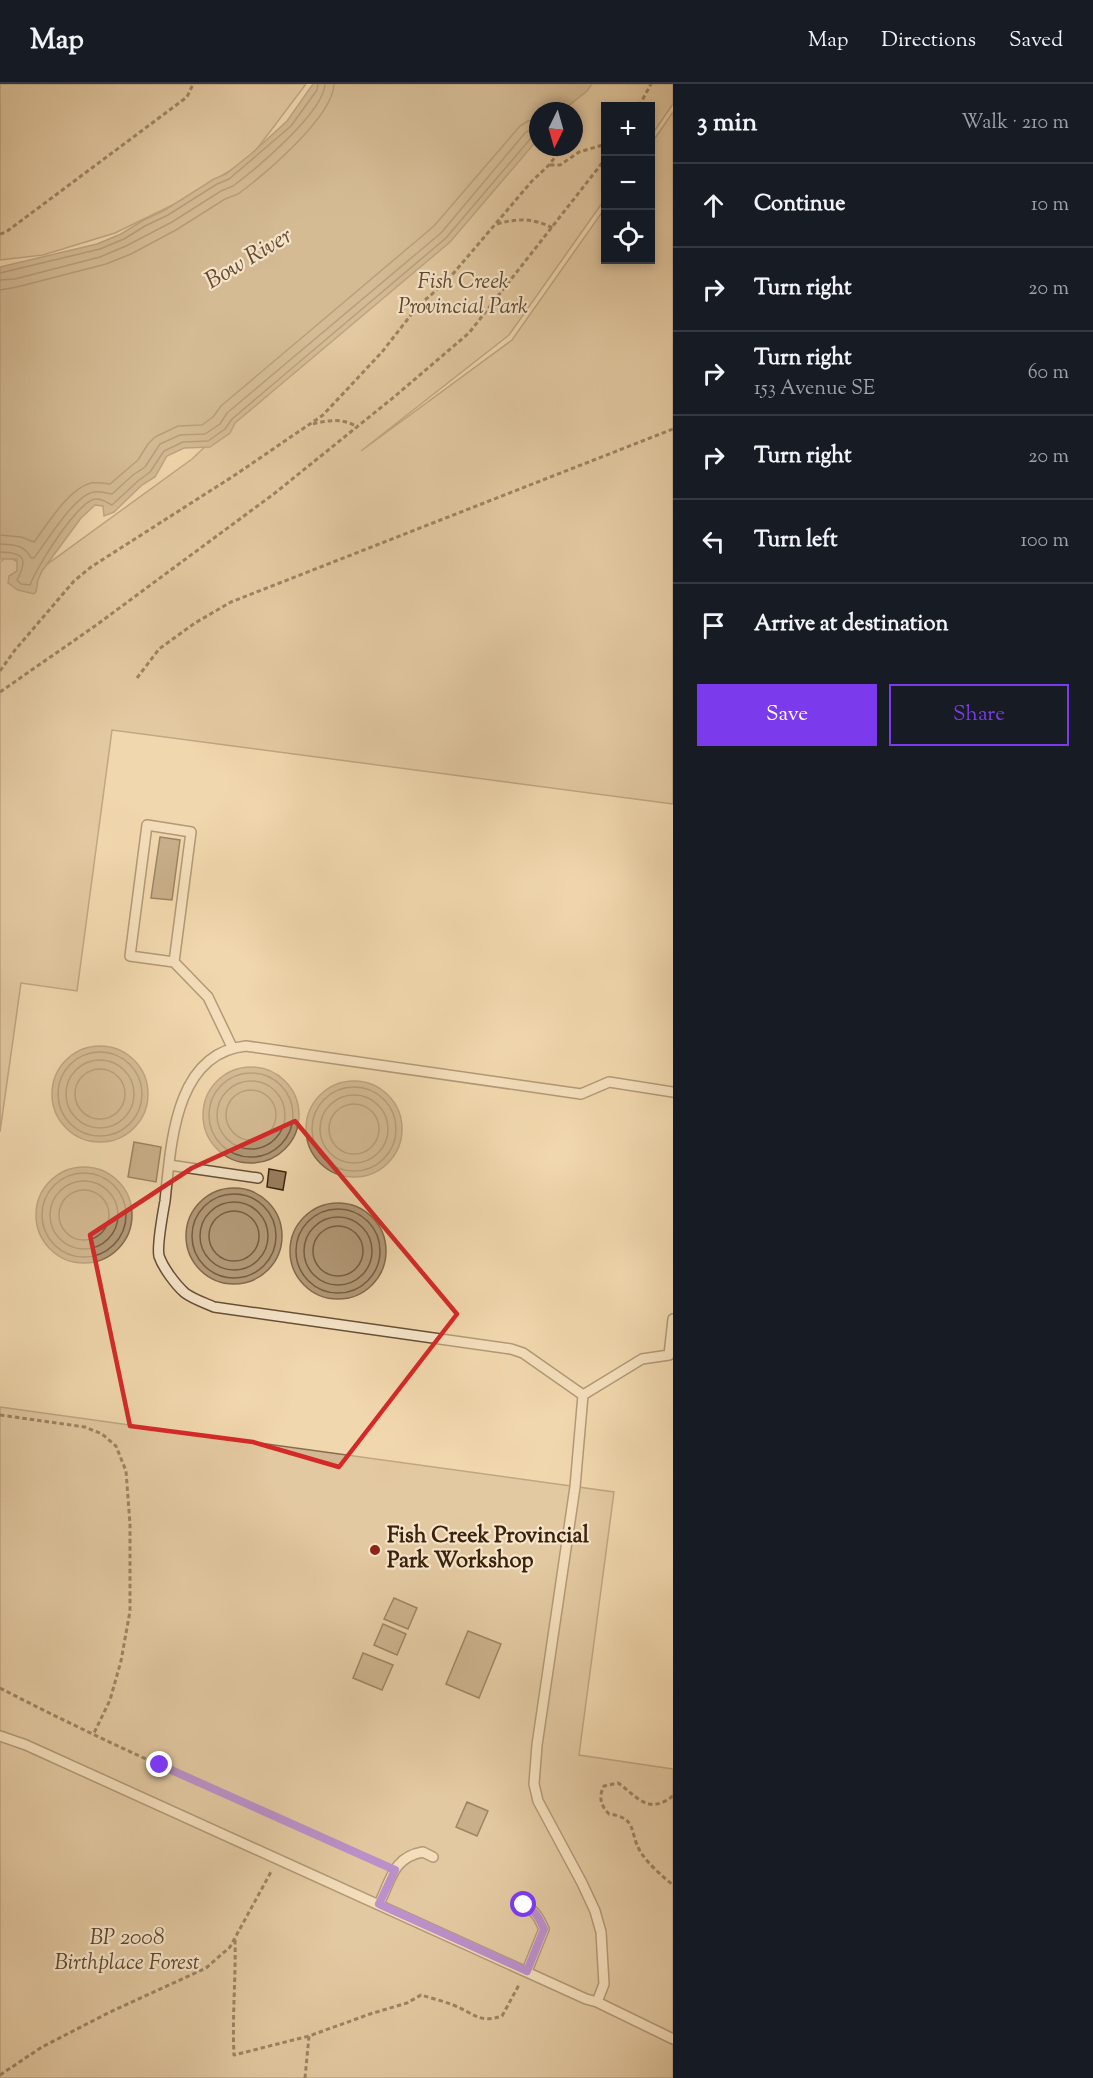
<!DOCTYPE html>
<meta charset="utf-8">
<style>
body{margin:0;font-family:"Sorts Mill Goudy",serif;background:#20242c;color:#f1f3f6}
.controls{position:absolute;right:18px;top:18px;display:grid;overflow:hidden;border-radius:0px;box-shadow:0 3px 9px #0003}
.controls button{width:54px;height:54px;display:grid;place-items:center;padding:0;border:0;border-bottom:2px solid #363941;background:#171b24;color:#f1f3f6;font:30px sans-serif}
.compass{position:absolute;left:529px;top:18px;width:54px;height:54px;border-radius:50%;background:#171b24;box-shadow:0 3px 9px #0003;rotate:185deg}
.stop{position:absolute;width:18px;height:18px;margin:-14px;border:4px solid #7c3aed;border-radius:50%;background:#fff}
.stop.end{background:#7c3aed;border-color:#fff;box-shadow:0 2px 6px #0008}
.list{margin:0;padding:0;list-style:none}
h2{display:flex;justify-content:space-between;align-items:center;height:78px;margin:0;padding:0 24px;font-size:26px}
h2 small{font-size:20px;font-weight:400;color:#9ea1a6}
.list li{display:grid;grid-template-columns:39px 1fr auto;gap:18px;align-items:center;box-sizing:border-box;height:84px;padding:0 24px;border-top:2px solid #363941}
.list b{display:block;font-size:22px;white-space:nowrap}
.list p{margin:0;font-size:20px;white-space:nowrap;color:#9ea1a6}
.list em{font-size:20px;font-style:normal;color:#9ea1a6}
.actions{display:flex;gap:12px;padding:18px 24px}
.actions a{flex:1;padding:14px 0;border:2px solid #7c3aed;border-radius:0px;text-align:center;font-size:21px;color:#7c3aed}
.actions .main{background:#7c3aed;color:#fff}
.icon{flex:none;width:33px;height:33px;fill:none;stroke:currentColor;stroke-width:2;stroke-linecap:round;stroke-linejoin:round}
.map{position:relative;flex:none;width:673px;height:1994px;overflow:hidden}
header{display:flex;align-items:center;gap:36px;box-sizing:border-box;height:84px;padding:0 30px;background:#171b24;border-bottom:2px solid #363941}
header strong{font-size:28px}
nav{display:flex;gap:33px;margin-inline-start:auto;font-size:21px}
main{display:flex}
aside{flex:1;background:#171b24}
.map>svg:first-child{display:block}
.green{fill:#d2b892;stroke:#866c50;stroke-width:1.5}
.water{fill:#b29977;stroke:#82694d;stroke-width:1.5}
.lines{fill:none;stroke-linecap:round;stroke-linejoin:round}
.shore{stroke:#765d42;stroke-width:1.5}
.building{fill:#998060;stroke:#39210d;stroke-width:1.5}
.service-casing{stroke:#674e35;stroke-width:12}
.path{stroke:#39210d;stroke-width:3;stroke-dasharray:4.5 3;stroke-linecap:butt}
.service{stroke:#f6e5ca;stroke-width:9}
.route{stroke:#7c3aed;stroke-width:8}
.marked{fill:none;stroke:#d62828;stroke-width:4.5;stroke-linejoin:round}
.poi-dot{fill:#8f2418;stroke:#f6e5ca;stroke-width:2}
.labels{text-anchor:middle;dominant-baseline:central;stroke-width:4.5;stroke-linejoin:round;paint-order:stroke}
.park-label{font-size:22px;font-style:italic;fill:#5f472e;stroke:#f6e5ca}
.poi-label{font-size:22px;font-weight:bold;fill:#39210d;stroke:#f6e5ca;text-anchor:start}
.water-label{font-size:24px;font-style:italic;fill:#634b32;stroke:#f6e5ca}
</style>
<header>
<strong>Map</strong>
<nav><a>Map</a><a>Directions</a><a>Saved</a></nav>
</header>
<main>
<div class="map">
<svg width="673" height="1994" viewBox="0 0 673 1994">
<rect width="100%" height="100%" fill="#f1d7ad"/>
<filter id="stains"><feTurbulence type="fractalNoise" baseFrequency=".00333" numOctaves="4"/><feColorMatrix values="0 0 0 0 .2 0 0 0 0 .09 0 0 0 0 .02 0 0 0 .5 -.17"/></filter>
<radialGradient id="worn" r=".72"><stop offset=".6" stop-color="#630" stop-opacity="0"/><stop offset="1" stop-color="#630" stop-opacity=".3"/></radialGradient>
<path class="green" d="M0 0H306L250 74 183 116 115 149 43 171 0 176Z
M565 0H673V20L651 52 650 22H606L605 115 509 251 361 367 512 256 605 124 606 176H650L651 60 673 28V720L112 646 77 907 21 899 0 1048V478L8 472 35 489 192 375 299 274 538 39V63H574V27H547Z
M0 1323 614 1408 579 1671 673 1685V1994H0Z"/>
<path class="water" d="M313 0H592L587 7 562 27H538V55L450 158 235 339 230 349 210 363 184 364 167 372 155 393 142 401 114 428 104 432 103 422 95 421 81 434 42 487 38 496 36 508 34 510 18 506 8 499 9 492 17 487V475H0V183L97 160 121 150 142 137 165 126 214 95 226 90 251 70 287 37Z
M52 1010a48 48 0 1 1 96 0a48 48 0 1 1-96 0Z
M203 1031a48 48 0 1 1 96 0a48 48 0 1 1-96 0Z
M306 1045a48 48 0 1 1 96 0a48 48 0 1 1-96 0Z
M36 1131a48 48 0 1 1 96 0a48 48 0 1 1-96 0Z
M186 1152a48 48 0 1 1 96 0a48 48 0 1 1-96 0Z
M290 1167a48 48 0 1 1 96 0a48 48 0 1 1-96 0Z"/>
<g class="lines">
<path class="shore" d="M0 189 100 165 124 155 145 142 168 131 217 100 229 95 291 42 317 6 318 0
M0 196 15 195 100 173 126 162 172 138 221 107 233 102C256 85 324 28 325 0
M0 206 17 203 106 180 131 170 176 146 225 115 238 110C264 91 333 33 334 0
M0 451 21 453 34 458C47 441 69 404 91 399 97 398 104 399 110 400L138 376 148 360 155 353 178 342 202 341 213 333 221 322 434 142 520 42 528 37 538 35
M0 460C14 461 24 460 31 474H34C46 459 74 411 94 408 100 407 107 409 112 410L133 391 145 383 160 360 180 351 205 350 220 340 227 329 441 149 525 49 531 45 538 44
M0 468C25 468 28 476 17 496L21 500 30 501C36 484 77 418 95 415 103 414 107 419 112 421L138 397 150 388 164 367 183 358 208 357 225 345 232 335 446 154 531 54 538 52
M58 1010a42 42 0 1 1 84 0a42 42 0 1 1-84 0Z
M66 1010a34 34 0 1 1 68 0a34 34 0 1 1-68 0Z
M75 1010a25 25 0 1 1 50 0a25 25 0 1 1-50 0Z
M209 1031a42 42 0 1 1 84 0a42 42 0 1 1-84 0Z
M217 1031a34 34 0 1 1 68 0a34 34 0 1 1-68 0Z
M312 1045a42 42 0 1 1 84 0a42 42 0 1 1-84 0Z
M226 1031a25 25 0 1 1 50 0a25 25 0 1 1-50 0Z
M320 1045a34 34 0 1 1 68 0a34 34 0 1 1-68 0Z
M329 1045a25 25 0 1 1 50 0a25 25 0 1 1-50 0Z
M42 1131a42 42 0 1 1 84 0a42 42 0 1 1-84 0Z
M50 1131a34 34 0 1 1 68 0a34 34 0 1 1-68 0Z
M59 1131a25 25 0 1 1 50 0a25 25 0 1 1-50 0Z
M192 1152a42 42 0 1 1 84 0a42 42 0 1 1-84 0Z
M200 1152a34 34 0 1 1 68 0a34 34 0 1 1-68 0Z
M296 1167a42 42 0 1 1 84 0a42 42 0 1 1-84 0Z
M209 1152a25 25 0 1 1 50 0a25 25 0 1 1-50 0Z
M304 1167a34 34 0 1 1 68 0a34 34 0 1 1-68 0Z
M313 1167a25 25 0 1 1 50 0a25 25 0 1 1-50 0Z"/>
</g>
<path class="building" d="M160 753 180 756 172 816 151 814Z
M134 1058 161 1063 156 1098 128 1093Z
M269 1085 286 1088 283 1106 267 1103Z
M394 1514 417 1524 408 1545 384 1535Z
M383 1540 406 1550 397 1571 374 1561Z
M468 1547 501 1560 479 1614 446 1600Z
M363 1569 393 1581 382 1606 353 1594Z
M467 1718 488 1727 477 1752 456 1743Z"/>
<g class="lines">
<defs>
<path id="service" d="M174 878 191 748 147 741 130 872 174 878 208 913 232 963
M673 1008 609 998 581 1010 246 962C174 969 171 1062 165 1117 163 1128 157 1163 159 1172 163 1184 176 1201 185 1209 193 1215 205 1219 214 1223L511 1265 523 1269 583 1311 642 1275 669 1271 673 1235
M169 1081 258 1094
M583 1311 575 1403 537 1661 534 1700 538 1717 582 1799 595 1827 601 1848 604 1900 597 1918
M0 1652 26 1661 586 1915 597 1918 673 1955
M379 1820C391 1796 393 1773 423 1768L433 1773
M524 1821C535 1826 539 1834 544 1845L527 1887"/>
</defs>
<use href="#service" class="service-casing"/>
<path class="path" d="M639 22 651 0
M550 81H560L579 68 606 60
M497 140C517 134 533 134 553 144
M0 150 6 148 187 13 193 0
M313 340C328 336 344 334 357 343
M0 587 15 566 74 497 91 483 235 391 323 331 382 268 418 222 446 198 532 97 549 81 563 63
M137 594 159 565 195 539 231 518 673 345
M0 608 95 542 275 409 394 313 469 249 606 74
M0 1331 85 1343 102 1350 116 1362 126 1387 130 1440V1527L121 1577 110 1616 94 1649
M0 1604C125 1669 256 1724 385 1781
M673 1712C648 1731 639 1714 618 1699L604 1702C598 1713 601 1722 609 1730 638 1734 629 1748 640 1767 647 1779 662 1792 673 1801
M235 1856C236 1894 232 1932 234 1971L309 1952
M0 1991 42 1963 110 1928 206 1884 230 1863 272 1786
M305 1994 309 1952 370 1930 407 1919 421 1911C431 1914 443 1917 453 1921 474 1929 479 1940 502 1932L520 1899"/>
<use href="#service" class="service"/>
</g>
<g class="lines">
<path class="route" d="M160 1681 395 1786 379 1820 527 1887 544 1845C539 1834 535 1826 524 1821"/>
</g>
<path d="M0 0H673V1994H0ZM295 1037 457 1230 339 1383 253 1358 130 1342 90 1151 192 1084Z" fill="#f1d7ad" fill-opacity=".55" fill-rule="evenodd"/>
<path class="marked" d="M295 1037 457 1230 339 1383 253 1358 130 1342 90 1151 192 1084Z"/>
<circle class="poi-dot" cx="375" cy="1466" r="6"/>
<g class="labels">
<g class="park-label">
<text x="463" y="199">Fish Creek<tspan x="463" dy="25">Provincial Park</tspan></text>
<text x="127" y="1855">BP 2008<tspan x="127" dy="25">Birthplace Forest</tspan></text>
</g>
<g class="poi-label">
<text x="387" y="1453">Fish Creek Provincial<tspan x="387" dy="25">Park Workshop</tspan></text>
</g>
<g class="water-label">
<text transform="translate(249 175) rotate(-31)">Bow River</text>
</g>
</g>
<rect width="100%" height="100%" filter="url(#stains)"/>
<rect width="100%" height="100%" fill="url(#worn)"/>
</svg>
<div class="controls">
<button>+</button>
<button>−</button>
<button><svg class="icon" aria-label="locate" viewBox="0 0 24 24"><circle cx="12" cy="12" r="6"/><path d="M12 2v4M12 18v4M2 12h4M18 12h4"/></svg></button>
</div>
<svg class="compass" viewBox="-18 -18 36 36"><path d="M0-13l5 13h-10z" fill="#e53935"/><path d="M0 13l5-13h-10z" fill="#9ea1a6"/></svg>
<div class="stop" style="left:524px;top:1821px"></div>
<div class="stop end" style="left:160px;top:1681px"></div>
</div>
<aside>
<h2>3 min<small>Walk · 210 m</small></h2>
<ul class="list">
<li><svg class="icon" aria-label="ahead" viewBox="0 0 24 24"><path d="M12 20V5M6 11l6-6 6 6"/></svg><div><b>Continue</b></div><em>10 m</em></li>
<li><svg class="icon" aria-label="right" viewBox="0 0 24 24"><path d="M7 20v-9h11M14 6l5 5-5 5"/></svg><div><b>Turn right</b></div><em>20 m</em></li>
<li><svg class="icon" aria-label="right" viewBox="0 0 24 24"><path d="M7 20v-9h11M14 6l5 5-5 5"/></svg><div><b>Turn right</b><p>153 Avenue SE</p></div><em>60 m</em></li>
<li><svg class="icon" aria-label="right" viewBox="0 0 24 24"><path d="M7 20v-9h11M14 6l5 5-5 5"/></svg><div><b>Turn right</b></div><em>20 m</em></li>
<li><svg class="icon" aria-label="left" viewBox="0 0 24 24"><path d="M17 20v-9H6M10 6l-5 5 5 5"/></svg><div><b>Turn left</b></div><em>100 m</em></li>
<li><svg class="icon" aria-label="arrive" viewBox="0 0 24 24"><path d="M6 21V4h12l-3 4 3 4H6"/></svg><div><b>Arrive at destination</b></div></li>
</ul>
<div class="actions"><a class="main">Save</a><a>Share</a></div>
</aside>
</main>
